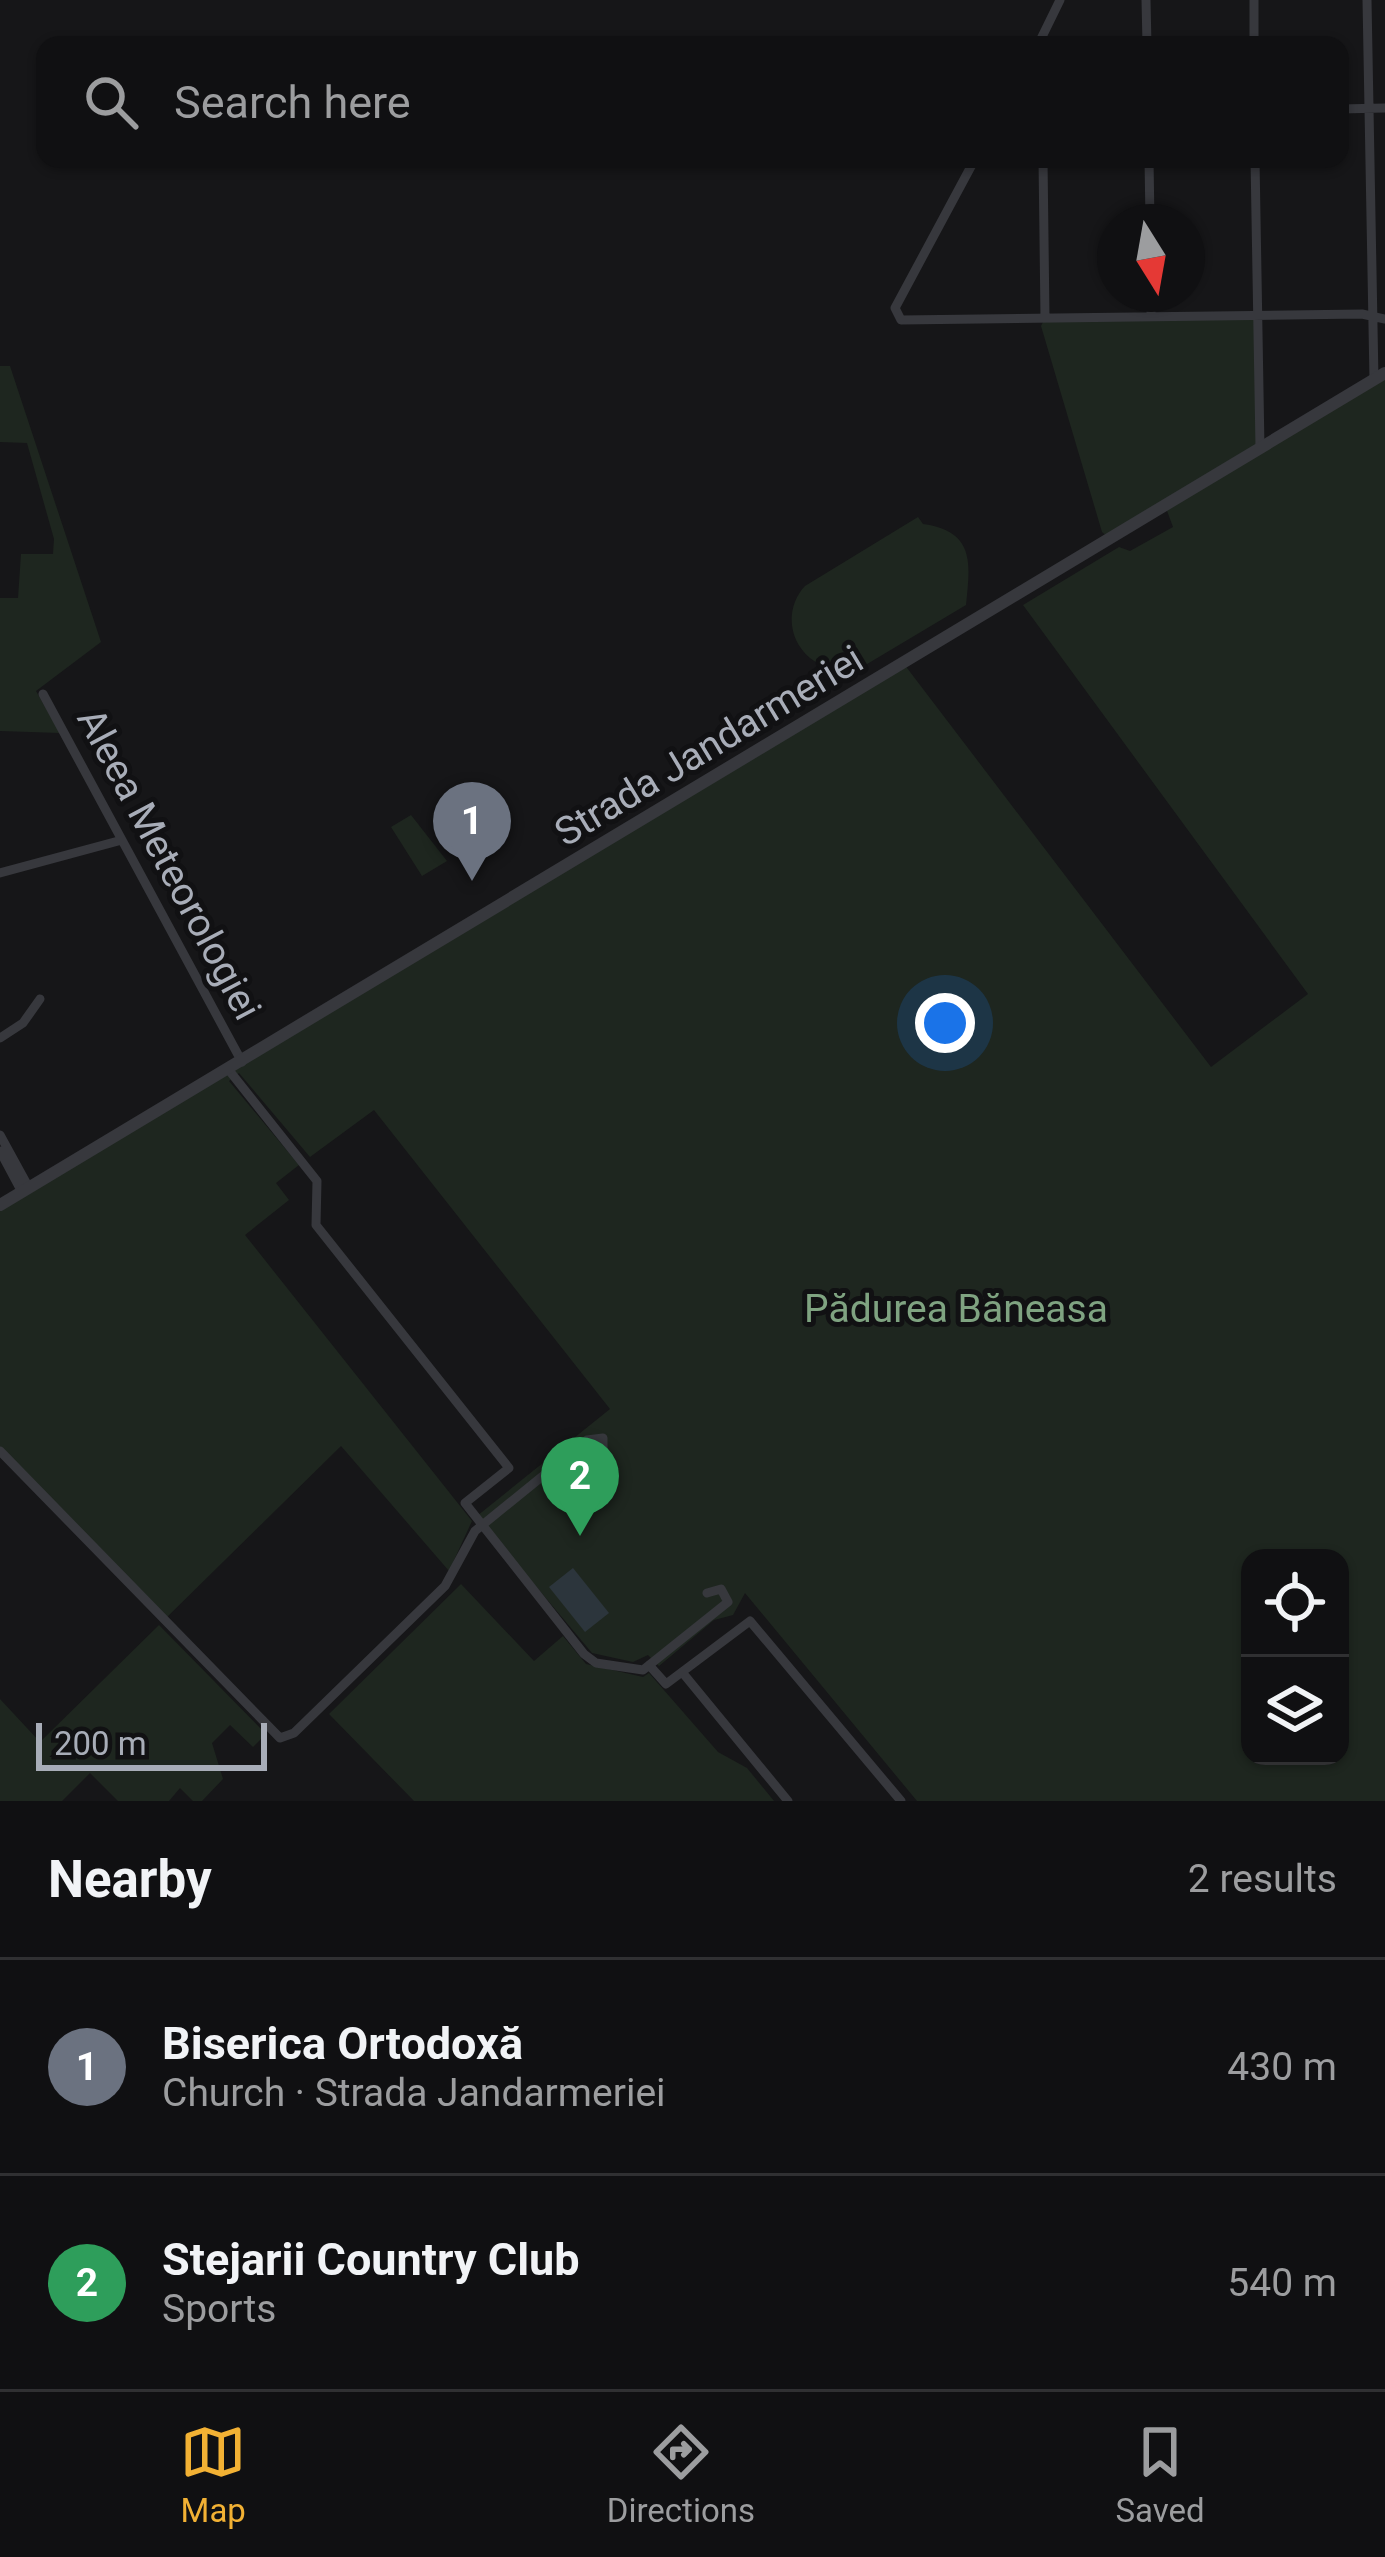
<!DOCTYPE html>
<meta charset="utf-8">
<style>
body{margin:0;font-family:Roboto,sans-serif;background:#1e1e20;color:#f1f3f6}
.controls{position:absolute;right:36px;bottom:36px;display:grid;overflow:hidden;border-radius:24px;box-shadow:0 3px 9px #0004}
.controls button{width:108px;height:108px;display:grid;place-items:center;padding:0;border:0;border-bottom:3px solid #303032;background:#101012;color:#f1f3f6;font:60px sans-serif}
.compass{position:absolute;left:1097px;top:204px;width:108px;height:108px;border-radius:50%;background:#101012;box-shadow:0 3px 9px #0004;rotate:169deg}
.scale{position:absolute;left:36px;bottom:30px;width:231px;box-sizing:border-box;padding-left:12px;border:6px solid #a8adb8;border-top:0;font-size:33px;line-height:42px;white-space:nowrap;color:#a8adb8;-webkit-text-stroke:9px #111113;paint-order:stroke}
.you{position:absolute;left:945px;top:1023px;width:42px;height:42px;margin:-30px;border:9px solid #fff;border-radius:50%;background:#1a73e8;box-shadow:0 0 0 18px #1a73e833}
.badge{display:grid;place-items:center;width:78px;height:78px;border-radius:50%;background:#f2b134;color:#fff;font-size:39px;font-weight:700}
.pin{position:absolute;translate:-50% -99px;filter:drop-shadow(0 3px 6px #0008)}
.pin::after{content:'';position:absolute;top:63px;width:42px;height:36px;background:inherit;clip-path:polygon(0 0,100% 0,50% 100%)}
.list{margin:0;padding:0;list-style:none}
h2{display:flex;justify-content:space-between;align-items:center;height:156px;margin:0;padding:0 48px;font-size:51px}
h2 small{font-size:39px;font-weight:400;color:#9c9d9f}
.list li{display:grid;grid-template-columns:78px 1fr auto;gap:36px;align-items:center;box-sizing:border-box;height:216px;padding:0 48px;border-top:3px solid #303032}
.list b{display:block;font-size:45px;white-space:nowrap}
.list p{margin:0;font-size:39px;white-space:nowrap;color:#9c9d9f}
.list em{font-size:39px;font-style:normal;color:#9c9d9f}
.icon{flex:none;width:66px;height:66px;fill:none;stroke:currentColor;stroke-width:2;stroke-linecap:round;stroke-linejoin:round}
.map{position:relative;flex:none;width:1385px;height:1801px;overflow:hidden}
.search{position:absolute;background:#101012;box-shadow:0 3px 9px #0004;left:36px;right:36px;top:36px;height:132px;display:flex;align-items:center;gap:30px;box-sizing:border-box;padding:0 42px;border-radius:24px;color:#9c9d9f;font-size:45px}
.sheet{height:588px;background:#101012}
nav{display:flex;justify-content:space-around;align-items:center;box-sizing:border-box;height:168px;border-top:3px solid #303032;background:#101012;font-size:33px;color:#9c9d9f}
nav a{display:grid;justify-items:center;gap:6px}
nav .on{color:#f2b134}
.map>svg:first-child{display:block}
.green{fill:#1e261f;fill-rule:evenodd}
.water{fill:#2c353c}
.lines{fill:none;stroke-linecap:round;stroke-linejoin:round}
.minor{stroke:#37383d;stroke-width:9}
.tertiary{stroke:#37383d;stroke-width:12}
.labels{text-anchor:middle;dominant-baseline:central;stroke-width:10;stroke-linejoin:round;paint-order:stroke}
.street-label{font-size:39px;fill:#a8adb8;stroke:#111113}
.park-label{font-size:39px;fill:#7fa381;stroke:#111113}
</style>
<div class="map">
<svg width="1385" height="1801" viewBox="0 0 1385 1801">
<rect width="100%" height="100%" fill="#161618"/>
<path class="green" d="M1258 316 1260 447 1385 373V1801H917L745 1593 733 1615 714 1620 659 1666 648 1655 633 1662 592 1653 477 1516 610 1409 374 1110 310 1157 239 1073 229 1081 299 1165 276 1183 289 1200 245 1235 472 1521 449 1571 341 1446 163 1621 0 1451V1205L904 664 1211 1067 1308 994 1023 605 1119 547 1130 551 1173 527 1166 508 1111 540 1102 532 1041 326 1045 318ZM1250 1558H1340V1756H1250Z
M0 366H10L101 642 36 691 60 733 0 731V598H18L21 554H53L54 539 27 443 0 442Z
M918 517 923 524C976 531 970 565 966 605L842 679C834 666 821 667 810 658 787 639 786 606 805 586Z
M411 815 447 861 422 876 391 827Z
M461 1584 534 1661 563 1636 586 1664 643 1677 649 1673 718 1752 747 1768 774 1801H414L329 1714Z
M159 1625 266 1734 253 1747 230 1725 212 1743 223 1779 202 1801H193L180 1788 169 1801H118L90 1773 62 1801H0V1699L40 1742Z"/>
<path class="water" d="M573 1568 609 1613 585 1632 549 1587Z"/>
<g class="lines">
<path class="minor" d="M1146 0 1147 45
M1254 0V45
M1367 0 1374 380
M1038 45 1060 0
M1340 109 1385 108
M975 159 895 308 901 320 1362 314 1385 319
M1043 159 1045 318
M1149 159 1150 222
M1255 159 1260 448
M1151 294V317
M43 694 242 1062
M0 873 122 840
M0 1038 23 1023 40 999
M228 1069 317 1181 316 1225 509 1468 465 1503 584 1654 596 1663 643 1670 728 1602 721 1589 707 1593
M0 1135 29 1188
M0 1151 22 1192
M0 1451 280 1738 294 1733 445 1586 475 1531 587 1440 603 1438V1455
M649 1665 666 1684 750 1621 901 1801
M682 1672 788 1801"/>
<path class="tertiary" d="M0 1205 1385 373"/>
</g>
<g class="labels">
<g class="street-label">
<text transform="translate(709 746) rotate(-31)">Strada Jandarmeriei</text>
<text transform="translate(169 864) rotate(62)">Aleea Meteorologiei</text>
</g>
<g class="park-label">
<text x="956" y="1309">Pădurea Băneasa</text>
</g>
</g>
</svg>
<div class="controls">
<button><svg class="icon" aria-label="locate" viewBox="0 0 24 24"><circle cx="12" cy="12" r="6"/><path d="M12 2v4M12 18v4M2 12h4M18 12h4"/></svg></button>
<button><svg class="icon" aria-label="layers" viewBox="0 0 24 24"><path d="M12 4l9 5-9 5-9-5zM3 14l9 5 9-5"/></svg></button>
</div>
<svg class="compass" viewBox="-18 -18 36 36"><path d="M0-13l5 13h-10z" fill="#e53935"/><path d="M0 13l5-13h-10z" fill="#9c9d9f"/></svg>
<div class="scale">200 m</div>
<div class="you"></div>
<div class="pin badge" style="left:472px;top:881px;background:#6b7280">1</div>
<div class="pin badge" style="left:580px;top:1536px;background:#2e9e5b">2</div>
<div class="search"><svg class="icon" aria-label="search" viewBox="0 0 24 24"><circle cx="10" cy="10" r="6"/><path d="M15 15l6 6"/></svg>Search here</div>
</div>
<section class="sheet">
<h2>Nearby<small>2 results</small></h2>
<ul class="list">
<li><span class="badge" style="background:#6b7280">1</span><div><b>Biserica Ortodoxă</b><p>Church · Strada Jandarmeriei</p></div><em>430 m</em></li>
<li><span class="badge" style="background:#2e9e5b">2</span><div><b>Stejarii Country Club</b><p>Sports</p></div><em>540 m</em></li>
</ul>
</section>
<nav>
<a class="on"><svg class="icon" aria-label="map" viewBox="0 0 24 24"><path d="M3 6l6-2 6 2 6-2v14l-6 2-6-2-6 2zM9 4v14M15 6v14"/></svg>Map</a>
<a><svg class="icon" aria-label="directions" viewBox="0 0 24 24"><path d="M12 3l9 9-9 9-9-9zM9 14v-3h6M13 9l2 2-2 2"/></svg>Directions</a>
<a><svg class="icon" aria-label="saved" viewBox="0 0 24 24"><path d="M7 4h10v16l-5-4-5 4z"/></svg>Saved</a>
</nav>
